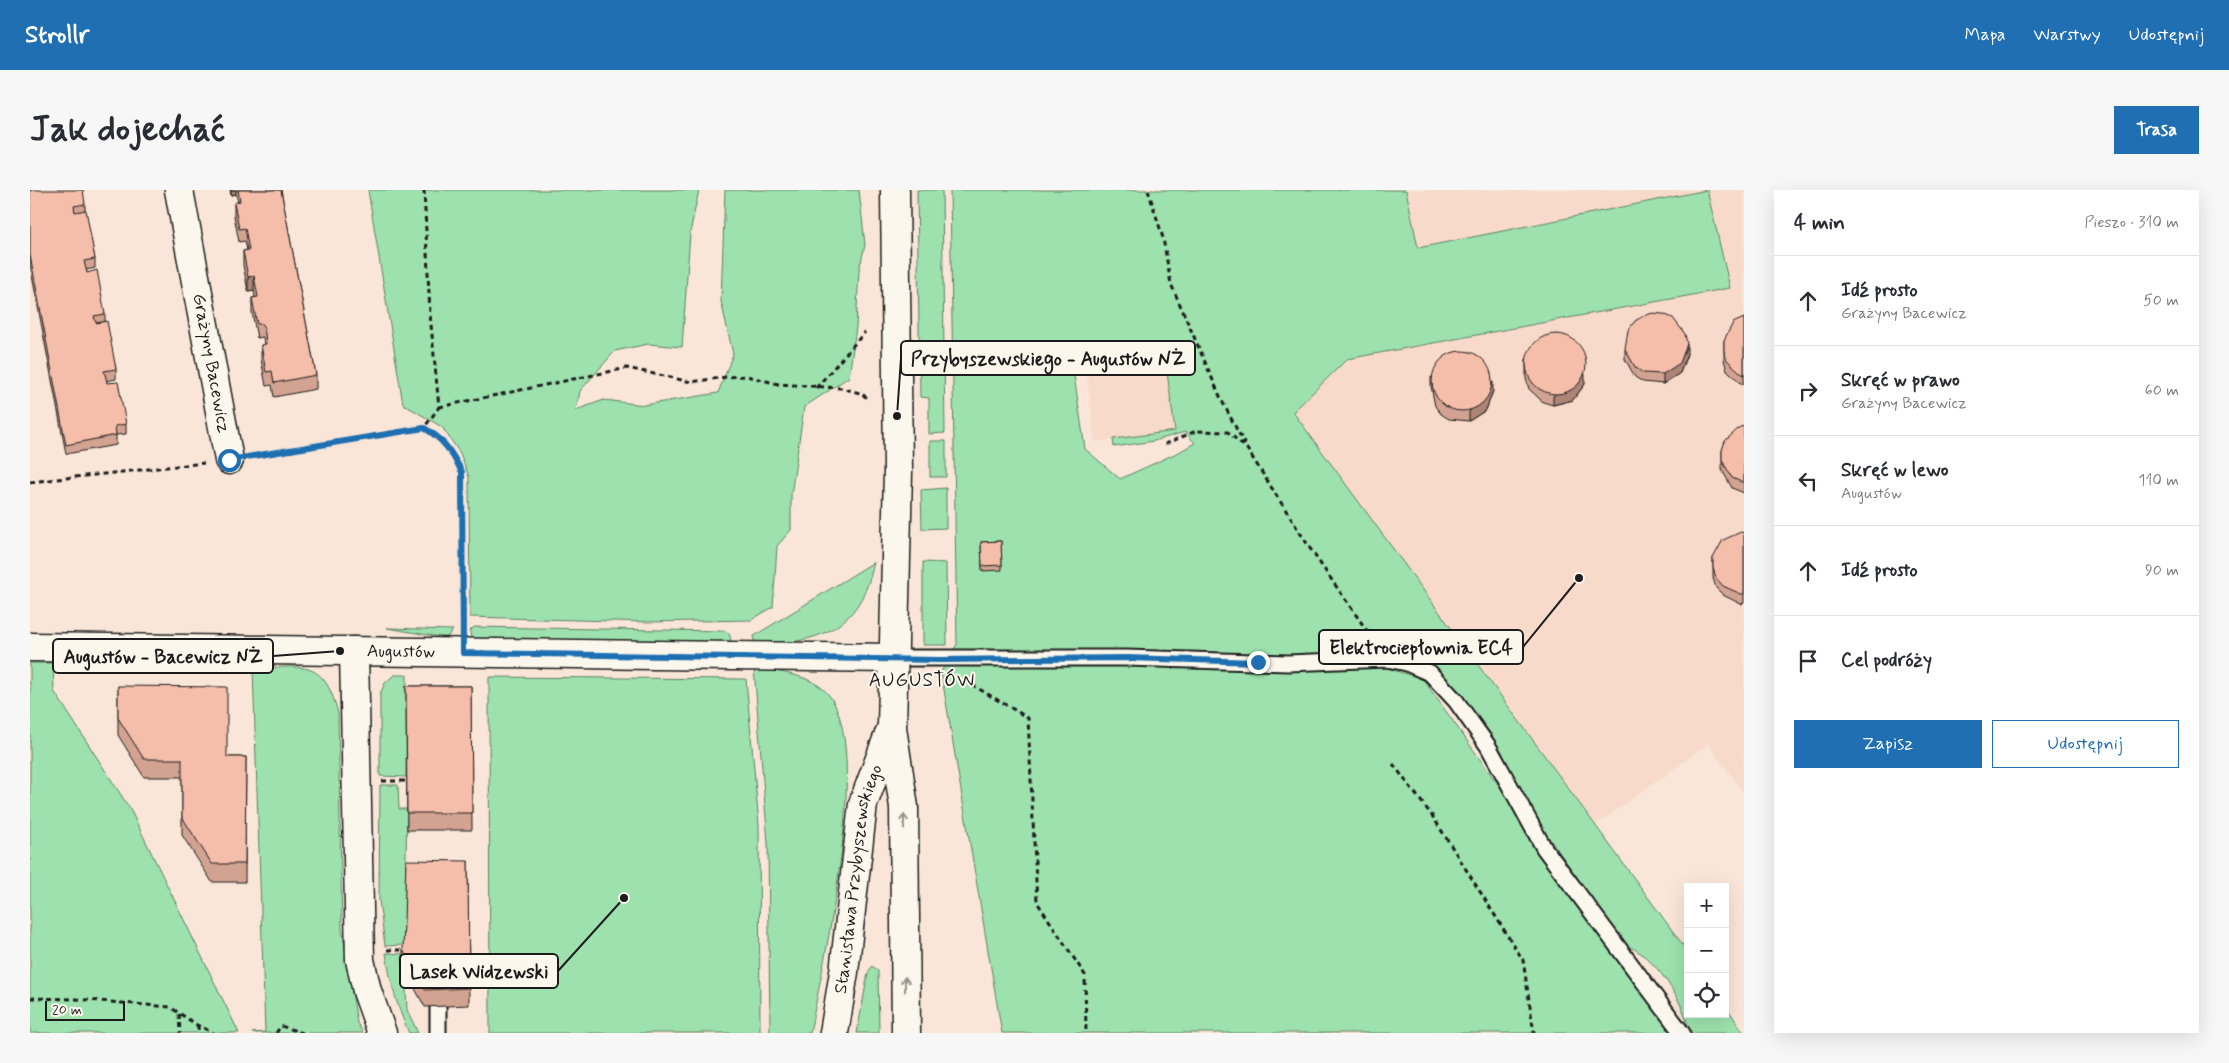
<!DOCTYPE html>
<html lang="pl">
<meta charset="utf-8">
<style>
body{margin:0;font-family:Mynerve,sans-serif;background:#f7f7f7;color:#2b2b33}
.controls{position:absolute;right:15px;bottom:15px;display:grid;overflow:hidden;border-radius:0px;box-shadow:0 5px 20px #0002}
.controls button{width:45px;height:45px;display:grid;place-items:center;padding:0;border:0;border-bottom:1px solid #e1e1e2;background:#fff;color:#2b2b33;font:25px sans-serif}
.scale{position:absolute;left:15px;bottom:12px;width:80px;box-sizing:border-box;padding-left:5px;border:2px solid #1c1c1c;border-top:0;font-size:14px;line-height:18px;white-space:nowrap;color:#1c1c1c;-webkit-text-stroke:4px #fbf7ec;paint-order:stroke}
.stop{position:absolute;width:15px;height:15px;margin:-11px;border:4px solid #1f6fb2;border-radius:50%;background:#fff}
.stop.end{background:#1f6fb2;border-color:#fff;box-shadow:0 1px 5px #0008}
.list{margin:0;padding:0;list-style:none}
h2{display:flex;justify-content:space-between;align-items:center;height:65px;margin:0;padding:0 20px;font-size:21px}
h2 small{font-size:16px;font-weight:400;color:#7c7c81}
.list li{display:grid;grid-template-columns:32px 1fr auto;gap:15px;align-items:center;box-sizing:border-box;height:90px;padding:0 20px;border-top:1px solid #e1e1e2}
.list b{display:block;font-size:19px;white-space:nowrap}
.list p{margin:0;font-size:16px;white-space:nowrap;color:#7c7c81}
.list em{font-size:16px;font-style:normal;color:#7c7c81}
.actions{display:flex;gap:10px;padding:15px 20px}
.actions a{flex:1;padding:11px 0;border:1px solid #1f6fb2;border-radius:0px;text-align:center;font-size:18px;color:#1f6fb2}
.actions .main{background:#1f6fb2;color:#fff}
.icon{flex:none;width:28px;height:28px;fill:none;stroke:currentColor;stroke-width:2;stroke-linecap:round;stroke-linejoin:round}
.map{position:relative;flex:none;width:1714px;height:843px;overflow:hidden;border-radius:0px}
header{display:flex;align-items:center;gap:30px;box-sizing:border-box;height:70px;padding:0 25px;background:#1f6fb2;color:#fff}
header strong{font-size:24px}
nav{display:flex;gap:28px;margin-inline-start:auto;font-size:18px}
.intro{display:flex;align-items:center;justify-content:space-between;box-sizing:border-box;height:120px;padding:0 30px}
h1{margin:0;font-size:35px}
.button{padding:12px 22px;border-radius:0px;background:#1f6fb2;color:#fff;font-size:18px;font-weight:700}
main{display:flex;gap:30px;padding:0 30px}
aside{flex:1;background:#fff;border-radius:0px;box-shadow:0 5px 20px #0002}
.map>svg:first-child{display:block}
.built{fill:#f8daca}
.green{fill:#9de2ae;stroke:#5c7f65;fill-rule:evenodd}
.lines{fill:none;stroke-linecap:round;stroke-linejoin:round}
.service-casing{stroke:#1c1c1c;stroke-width:19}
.minor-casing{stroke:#1c1c1c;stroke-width:31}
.tertiary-casing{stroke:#1c1c1c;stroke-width:31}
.path{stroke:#1c1c1c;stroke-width:3;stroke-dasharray:5 4;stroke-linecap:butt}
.service{stroke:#fbf7ec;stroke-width:15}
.minor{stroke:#fbf7ec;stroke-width:28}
.tertiary{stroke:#fbf7ec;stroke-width:28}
.wall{fill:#d3a392;stroke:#1c1c1c}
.shaded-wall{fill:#ac8577;stroke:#1c1c1c}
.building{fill:#f5beaa;stroke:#1c1c1c}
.oneway{stroke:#97948e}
.route{stroke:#1f6fb2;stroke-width:6}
.labels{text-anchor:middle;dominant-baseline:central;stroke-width:4;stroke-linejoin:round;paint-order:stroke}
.street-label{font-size:18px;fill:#1c1c1c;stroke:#fbf7ec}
.neighbourhood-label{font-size:19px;letter-spacing:1px;fill:#1c1c1c;stroke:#fbf7ec}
.leader{fill:none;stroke:#1c1c1c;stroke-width:2}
.callout-dot{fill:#1c1c1c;stroke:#fbf7ec;stroke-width:2}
.callout{fill:#fbf7ec;stroke:#1c1c1c;stroke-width:2}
.callout-label{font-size:19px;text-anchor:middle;font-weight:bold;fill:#1c1c1c}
</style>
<header>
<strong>Strollr</strong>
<nav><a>Mapa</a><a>Warstwy</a><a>Udostępnij</a></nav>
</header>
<div class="intro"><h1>Jak dojechać</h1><a class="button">Trasa</a></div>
<main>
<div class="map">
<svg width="1714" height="843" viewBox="0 0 1714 843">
<rect width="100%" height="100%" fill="#f9e6d8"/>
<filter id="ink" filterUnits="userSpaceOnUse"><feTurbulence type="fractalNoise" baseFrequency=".02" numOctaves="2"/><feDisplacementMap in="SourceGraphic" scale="10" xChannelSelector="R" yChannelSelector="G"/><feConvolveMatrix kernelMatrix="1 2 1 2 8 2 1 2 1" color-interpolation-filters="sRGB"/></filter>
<g filter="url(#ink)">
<path class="built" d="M1376 0H1714V603L1678 554 1566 635 1263 222 1317 169 1700 98 1677 0 1387 58Z
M1134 160 1145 241 1065 252 1055 170Z"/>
<path class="green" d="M338 0H669L660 43 652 157 618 154 585 161 550 201 546 220 574 210 614 215 688 203 703 164 691 111 695 0H829L835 55 829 80 826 137 819 187 774 217 761 305V340L747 356 743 417 721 430 618 432 440 427 439 287 430 263 412 237 373 214Z
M887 0H912L915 243 899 244V208L890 207Z
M920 0H1376L1388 58 1677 0 1700 98 1317 169 1263 222 1658 762V824H1695V815L1714 843H1659C1657 814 1623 763 1595 755L1507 631 1486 594 1472 562 1458 540 1405 479 1376 462 1307 455 1294 477H1353L1393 489 1645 843H972L911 482 927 454ZM1134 160 1145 241 1083 249 1084 257 1124 251 1155 242 1165 253 1149 262 1090 289 1055 259 1042 172Z
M900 251H916V287H900Z
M916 298V338L892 339 891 300Z
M844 372C830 441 788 453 724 455V446Z
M893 372 916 373 917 455H893Z
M444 437 695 441 699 443 702 455 441 449 440 441Z
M357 438 423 440 416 448Z
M0 473H23L24 501 100 619 209 843H0Z
M223 478C272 478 293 466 308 523L312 739 327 833 333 843H222L235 842Z
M724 478C749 482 781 484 798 504 843 557 793 774 780 843H740L738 653Z
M364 485H377L376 587 350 586V504L355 493Z
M459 487 716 489 729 635 730 843H460Z
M350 595H368L369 619H377L374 755 355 756 349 710Z
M356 763 374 764 377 820 388 843H379C367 817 360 791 356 763Z
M842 776 848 781 849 843H827L838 783Z"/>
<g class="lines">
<defs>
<path id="service" d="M863 468H1096L1258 473 1357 469 1377 473 1400 483 1426 511 1458 556 1514 658 1652 843
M408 843V817"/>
<g id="minor">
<path id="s1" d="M149 0 199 270"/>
<path d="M324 461 330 770 337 801 352 843"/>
</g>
<g id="tertiary">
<path d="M865 0 868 281 862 538 874 617 876 843"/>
<path id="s2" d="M0 457 863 468"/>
<path id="s3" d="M804 843 814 782 833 614 861 539"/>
</g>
</defs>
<use href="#service" class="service-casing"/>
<use href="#minor" class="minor-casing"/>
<use href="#tertiary" class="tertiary-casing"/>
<path class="path" d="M394 0 400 124 409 217 394 238
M1118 0 1133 48 1141 94 1192 211 1215 255
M786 198 835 142
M409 217 597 178 661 192 696 187 717 186 748 194 811 198 830 203 839 209
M1135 254 1166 241 1198 242 1217 259 1283 363 1342 448
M224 266 394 238C413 248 422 263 432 282L433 437
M0 292 174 273
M934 490 998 528 1007 712 1055 785 1056 843
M1363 574 1403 627 1493 770 1504 843
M352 591H376
M357 760H374
M0 808 46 809 140 817 167 835 184 843
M149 824 150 843
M167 835 170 843
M246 843 251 836 273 843"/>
<use href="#service" class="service"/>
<use href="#minor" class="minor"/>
<use href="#tertiary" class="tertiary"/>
</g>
<path class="wall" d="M0 0 55 14V20L65 69V78L56 80 75 124V132L86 179V189L76 191 77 193 96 234V244L86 245V255L36 264 0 75Z
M200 0H251L286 185V199L244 207 242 195 236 196 231 169V155H234L233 147 227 148 222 122V108L225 107 224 100 218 101 213 75V61L217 60 215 51 209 52 204 26V13L208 12 206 4 201 5Z
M1714 128V194H1712L1697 180 1694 170V150Z
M1595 159 1657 164 1650 183 1633 194 1613 192 1605 187 1595 169Z
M1496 169 1555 194 1543 210 1523 215 1513 212 1499 199 1496 189Z
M1401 187 1463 201 1456 220 1439 231 1419 229 1411 224 1405 216 1401 196Z
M1714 236V303L1702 298 1692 280V260Z
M1714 343V413L1711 414 1693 405 1686 398 1683 388V368Z
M971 351 972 380 952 381 951 352Z
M88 496 197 567H216L215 692H182L152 645V587H114L88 545Z
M376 496H441L442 640H377Z
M438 671 439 815 395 817 373 777V760Z"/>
<path class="shaded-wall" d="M201 0H206V4L201 5Z
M224 86V100L218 101V87Z
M1657 154V164L1650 183 1633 194V184Z
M1555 184V194L1543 210 1523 215V206Z
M1463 192V201L1456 220 1439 231V222Z"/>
<path class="building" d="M0 0H53L55 14 44 16 45 22 56 20 65 69 54 71 57 83 67 80 75 124 64 126 66 133 77 131 86 179 74 181 76 188 77 193 88 192 96 234 85 236 86 245 36 255 0 65Z
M208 0H251L286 185 244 193 242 181 236 182 231 155 236 154 235 144 233 134H227L222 108 228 107 224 86 218 87 213 61 219 60 215 38 209 39 204 13 210 11Z
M1623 123 1633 124 1643 128 1655 144 1657 154 1650 173 1633 184 1613 183 1605 177 1595 159 1598 140 1605 131 1613 126Z
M1714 128V185L1712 184 1697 170 1694 161V150L1703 133Z
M1496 174a30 30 0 1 1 60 0a30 30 0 1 1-60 0Z
M1402 191a30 30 0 1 1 60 0a30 30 0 1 1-60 0Z
M1714 236V293L1702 288 1692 270V260L1695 251 1710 237Z
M1711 342 1714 343V404H1711L1693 396 1686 388 1683 378V368L1693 350Z
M971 351 972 375 952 376 951 352Z
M88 496 197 497V567H216L215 674H182L152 627V569H114L88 528Z
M376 496H441L442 623H377Z
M376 670 438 671 439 798 395 800 373 760Z"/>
<defs><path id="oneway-shaft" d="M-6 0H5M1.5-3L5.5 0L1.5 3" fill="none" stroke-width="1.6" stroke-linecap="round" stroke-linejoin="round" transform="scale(1.25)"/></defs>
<g class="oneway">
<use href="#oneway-shaft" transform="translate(874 632) rotate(-90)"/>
<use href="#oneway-shaft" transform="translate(875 794) rotate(-90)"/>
</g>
</g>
<g class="lines" filter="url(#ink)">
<path class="route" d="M199 270 394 238C413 248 422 263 432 282L433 463 911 470 1096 468 1228 472"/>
</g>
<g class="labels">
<g class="street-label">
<text stroke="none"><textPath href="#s1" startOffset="176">Grażyny Bacewicz</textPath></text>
<text stroke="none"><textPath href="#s2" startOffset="371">Augustów</textPath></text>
<text stroke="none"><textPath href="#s3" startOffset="156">Stanisława Przybyszewskiego</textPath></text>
</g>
<g class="neighbourhood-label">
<text x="892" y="490">AUGUSTÓW</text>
</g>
</g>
<path class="leader" d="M867 226L871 168M1549 388L1493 457M310 461L243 466M594 708L528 781"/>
<g class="callout-dot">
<circle cx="867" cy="226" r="5"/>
<circle cx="1549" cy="388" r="5"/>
<circle cx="310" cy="461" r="5"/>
<circle cx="594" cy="708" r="5"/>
</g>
<g class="callout">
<rect x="871" y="151" width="294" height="34" rx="5"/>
<rect x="1289" y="440" width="204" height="34" rx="5"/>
<rect x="23" y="449" width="220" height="34" rx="5"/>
<rect x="370" y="764" width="158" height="34" rx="5"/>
</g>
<g class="callout-label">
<text x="1018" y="175">Przybyszewskiego - Augustów NŻ</text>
<text x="1391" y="464">Elektrociepłownia EC4</text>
<text x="133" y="473">Augustów - Bacewicz NŻ</text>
<text x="449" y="788">Lasek Widzewski</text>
</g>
</svg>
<div class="controls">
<button>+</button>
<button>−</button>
<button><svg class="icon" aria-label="locate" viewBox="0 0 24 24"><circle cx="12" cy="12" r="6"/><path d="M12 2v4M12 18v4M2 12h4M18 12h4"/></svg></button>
</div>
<div class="scale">20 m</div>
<div class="stop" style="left:199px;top:270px"></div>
<div class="stop end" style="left:1228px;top:472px"></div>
</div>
<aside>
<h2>4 min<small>Pieszo · 310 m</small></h2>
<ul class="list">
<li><svg class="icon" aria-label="ahead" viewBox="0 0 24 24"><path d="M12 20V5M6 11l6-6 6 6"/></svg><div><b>Idź prosto</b><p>Grażyny Bacewicz</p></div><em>50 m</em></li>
<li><svg class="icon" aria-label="right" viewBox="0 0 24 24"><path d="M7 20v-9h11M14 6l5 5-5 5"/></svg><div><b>Skręć w prawo</b><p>Grażyny Bacewicz</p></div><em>60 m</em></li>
<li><svg class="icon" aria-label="left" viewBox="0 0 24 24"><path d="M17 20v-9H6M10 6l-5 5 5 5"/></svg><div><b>Skręć w lewo</b><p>Augustów</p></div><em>110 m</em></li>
<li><svg class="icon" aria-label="ahead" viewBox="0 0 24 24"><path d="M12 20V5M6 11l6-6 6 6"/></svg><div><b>Idź prosto</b></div><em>90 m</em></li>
<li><svg class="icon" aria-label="arrive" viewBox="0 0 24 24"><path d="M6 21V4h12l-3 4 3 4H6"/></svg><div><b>Cel podróży</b></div></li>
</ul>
<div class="actions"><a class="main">Zapisz</a><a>Udostępnij</a></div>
</aside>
</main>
